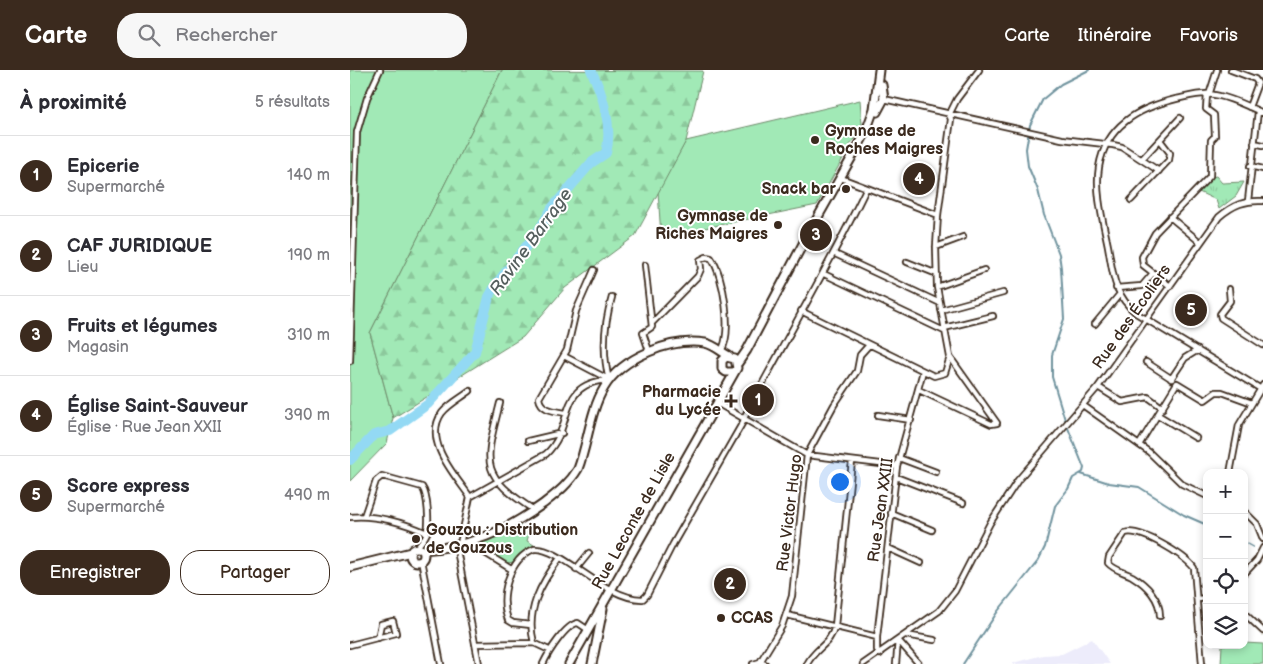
<!DOCTYPE html>
<html lang="fr">
<meta charset="utf-8">
<style>
body{margin:0;font-family:"Balsamiq Sans",sans-serif;background:#f7f7f7;color:#2b2b33}
.controls{position:absolute;right:15px;bottom:15px;display:grid;overflow:hidden;border-radius:10px;box-shadow:0 2px 8px #0003}
.controls button{width:45px;height:45px;display:grid;place-items:center;padding:0;border:0;border-bottom:1px solid #e1e1e2;background:#fff;color:#2b2b33;font:25px sans-serif}
.you{position:absolute;left:489px;top:411px;width:18px;height:18px;margin:-12px;border:4px solid #fff;border-radius:50%;background:#1a73e8;box-shadow:0 0 0 8px #1a73e833}
.badge{display:grid;place-items:center;width:32px;height:32px;border-radius:50%;background:#3b2a1e;color:#fff;font-size:16px;font-weight:700}
.pin{position:absolute;translate:-50% -50%;border:2px solid #fff;box-shadow:0 1px 5px #0006}
.list{margin:0;padding:0;list-style:none}
h2{display:flex;justify-content:space-between;align-items:center;height:65px;margin:0;padding:0 20px;font-size:21px}
h2 small{font-size:16px;font-weight:400;color:#7c7c81}
.list li{display:grid;grid-template-columns:32px 1fr auto;gap:15px;align-items:center;box-sizing:border-box;height:80px;padding:0 20px;border-top:1px solid #e1e1e2}
.list b{display:block;font-size:19px;white-space:nowrap}
.list p{margin:0;font-size:16px;white-space:nowrap;color:#7c7c81}
.list em{font-size:16px;font-style:normal;color:#7c7c81}
.actions{display:flex;gap:10px;padding:15px 20px}
.actions a{flex:1;padding:11px 0;border:1px solid #3b2a1e;border-radius:20px;text-align:center;font-size:18px;color:#3b2a1e}
.actions .main{background:#3b2a1e;color:#fff}
.icon{flex:none;width:28px;height:28px;fill:none;stroke:currentColor;stroke-width:2;stroke-linecap:round;stroke-linejoin:round}
.map{position:relative;flex:none;width:913px;height:594px;overflow:hidden}
header{display:flex;align-items:center;gap:30px;box-sizing:border-box;height:70px;padding:0 25px;background:#3b2a1e;color:#fff}
header strong{font-size:24px}
nav{display:flex;gap:28px;margin-inline-start:auto;font-size:18px}
.search{width:350px;height:45px;background:#f7f7f7;display:flex;align-items:center;gap:12px;box-sizing:border-box;padding:0 18px;border-radius:20px;color:#7c7c81;font-size:19px}
main{display:flex}
aside{flex:1;background:#fff}
.map>svg:first-child{display:block}
.built{fill:#edecfb}
.grass{fill:#a1e9b6;stroke:#6e8a6a}
.forest{fill:url(#forest-firs);stroke:#6e8a6a}
.park{fill:url(#park-tufts);stroke:#6e8a6a}
.lines{fill:none;stroke-linecap:round;stroke-linejoin:round}
.stream{stroke:#70939e;stroke-width:2}
.river{stroke:#93d9f4;stroke-width:10}
.street-casing{stroke:#3b2a1e;stroke-width:8}
.secondary-casing{stroke:#3b2a1e;stroke-width:11}
.street{stroke:#fff;stroke-width:4.5}
.secondary{stroke:#fff;stroke-width:7}
.poi-dot{fill:#3b2a1e;stroke:#fff;stroke-width:2}
.labels{text-anchor:middle;dominant-baseline:central;stroke-width:4;stroke-linejoin:round;paint-order:stroke}
.poi-label{font-size:16px;font-weight:bold;fill:#3b2a1e;stroke:#fff;text-anchor:start}
.street-label{font-size:16px;fill:#3b2a1e;stroke:#fff}
.water-label{font-size:18px;font-style:italic;fill:#555f5e;stroke:#fff}
</style>
<header>
<strong>Carte</strong>
<div class="search"><svg class="icon" aria-label="search" viewBox="0 0 24 24"><circle cx="10" cy="10" r="6"/><path d="M15 15l6 6"/></svg>Rechercher</div>
<nav><a>Carte</a><a>Itinéraire</a><a>Favoris</a></nav>
</header>
<main>
<aside>
<h2>À proximité<small>5 résultats</small></h2>
<ul class="list">
<li><span class="badge">1</span><div><b>Epicerie</b><p>Supermarché</p></div><em>140 m</em></li>
<li><span class="badge">2</span><div><b>CAF JURIDIQUE</b><p>Lieu</p></div><em>190 m</em></li>
<li><span class="badge">3</span><div><b>Fruits et légumes</b><p>Magasin</p></div><em>310 m</em></li>
<li><span class="badge">4</span><div><b>Église Saint-Sauveur</b><p>Église · Rue Jean XXII</p></div><em>390 m</em></li>
<li><span class="badge">5</span><div><b>Score express</b><p>Supermarché</p></div><em>490 m</em></li>
</ul>
<div class="actions"><a class="main">Enregistrer</a><a>Partager</a></div>
</aside>
<div class="map">
<svg width="913" height="594" viewBox="0 0 913 594">
<defs>
<pattern id="forest-firs" width="22" height="20" patternUnits="userSpaceOnUse" patternTransform="scale(1.25)"><rect width="22" height="20" fill="#a1e9b6"/><path d="M5 1l3.5 6h-7zM16 11l3.5 6h-7z" fill="#8cc89c"/></pattern>
<pattern id="park-tufts" width="24" height="20" patternUnits="userSpaceOnUse" patternTransform="scale(1.25)"><rect width="24" height="20" fill="#a1e9b6"/><path d="M3 7l-1-3M5 7V3M7 7l1-3M15 17l-1-3M17 17v-4M19 17l1-3" fill="none" stroke="#8cc89c"/></pattern>
</defs>
<rect width="100%" height="100%" fill="#fff"/>
<filter id="ink" filterUnits="userSpaceOnUse"><feTurbulence type="fractalNoise" baseFrequency=".02" numOctaves="2"/><feDisplacementMap in="SourceGraphic" scale="10" xChannelSelector="R" yChannelSelector="G"/><feConvolveMatrix kernelMatrix="1 2 1 2 8 2 1 2 1" color-interpolation-filters="sRGB"/></filter>
<g filter="url(#ink)">
<path class="built" d="M742 569 760 594H659L693 585 712 584Z"/>
<path class="grass" d="M0 0H152L20 263 43 348 37 373 0 411Z
M510 30 512 54 467 135 311 167 308 121 336 71Z
M169 455 179 464 177 471 184 475 166 492 156 493 126 474 152 465Z
M894 573 913 574V594H871L872 575H894Z"/>
<path class="forest" d="M152 0 353 1 336 71 285 166 215 218 173 267 43 348 20 263Z"/>
<path class="park" d="M866 106 872 113 894 112 886 126 869 139 866 130 849 122 862 107Z"/>
<g class="lines">
<path class="stream" d="M731 404 759 413 789 417 834 445 857 455
M894 472 903 477
M613 594 648 541 688 491 695 477 705 436 718 419 723 408 733 402 734 398 716 353 702 307V285L714 249 711 198 709 184 694 145 688 120 678 96 676 79 680 55 693 29 711 14 739 0"/>
<path class="river" d="M0 390 24 365 40 361 78 334 125 282 139 227 147 213 189 160 202 138 241 93 256 83C263 57 253 24 241 0"/>
<defs>
<path id="street" d="M881 0 905 9 908 13 899 37
M859 25 867 0
M534 29 712 69 763 75 772 77 809 101
M904 73 913 75
M792 89 830 48
M900 96 913 99
M491 108 588 145
M781 130 819 90 820 83 810 70
M898 131 908 41
M820 147 850 172
M586 177 613 167
M485 184 590 233
M557 192 587 204
M295 195 302 257 293 263 299 281
M474 204 594 261
M820 216 793 195 792 187 805 163 860 106 861 70 865 66 864 45 856 39 857 24
M587 217 634 200
M766 218 792 216 803 203
M879 219 880 231 870 244 871 248 913 275
M591 240 653 223
M451 241 584 306 595 303 600 287
M302 253 348 206 351 199 350 190 356 187 361 188C374 205 383 264 371 281
M745 254 769 225
M594 258 643 246
M214 286 258 309
M0 291 7 62 17 28 30 0
M796 292 822 309
M821 309 835 288 848 280
M259 310C252 282 254 254 262 227
M748 317 772 332 798 327 813 338
M911 319 786 243C763 224 763 203 758 176 753 151 745 122 749 97 756 56 788 38 826 29 836 27 846 24 856 24 876 25 895 35 913 43
M569 320 641 354 647 353 600 287 587 217 586 177 588 145 601 49 599 45 607 29 629 0
M150 333C135 393 128 404 184 440
M367 333 457 385 547 396
M734 336 799 382 832 414 857 426
M216 343C206 341 191 341 189 328L217 280 226 241 244 200
M528 345 561 350
M808 345 846 368
M178 371 212 363
M789 375 827 313 855 330 866 322H872L902 333
M549 388 586 402
M880 403 889 355 913 315
M546 407 613 433
M120 427 196 384C226 356 205 313 259 310
M894 441 907 454 913 469
M541 443 582 460
M14 446 26 411 32 406 72 417C78 425 80 455 76 465 74 470 69 473 67 478
M0 447C24 444 55 453 77 463
M119 473 161 499
M110 474 120 427C106 406 72 371 92 343 99 334 111 328 120 321
M106 475 129 594
M538 478 571 493
M71 490 91 594
M226 499 239 483
M894 504 907 490 913 478
M848 529 857 528
M894 543 913 561
M437 545 527 567
M810 546C810 529 797 515 782 506 774 502 764 500 758 493L759 487 775 463C790 458 835 485 844 498L852 594
M181 555 163 553 158 550C149 526 159 489 184 479 211 476 255 530 293 529L297 525 323 474 393 352 396 344C436 269 479 196 516 119
M556 565 584 570
M548 570 569 594
M184 573C175 541 191 513 210 488
M125 574 184 573 199 580
M0 575 46 563 43 551 31 554 28 568
M530 584 527 580V567L547 396 573 301
M410 592 432 556 442 526 457 385 484 335 507 301 510 285 519 275
M193 594C198 583 216 554 228 553L237 559
M403 594 410 592 415 594
M457 594C466 577 480 575 485 556L502 391
M513 594 589 541 605 521 640 453 668 410 748 317 869 147C883 135 895 130 913 131
M546 594 548 570"/>
<path id="secondary" d="M527 42 534 29 532 15
M388 293 397 280 456 168 515 64 524 39 529 0
M60 485a7 7 0 1 1 14 0a7 7 0 1 1-14 0Z
M72 480C120 477 154 462 193 434 207 423 219 414 228 399 238 373 240 341 254 318 272 287 321 268 355 273 365 275 371 282 379 286
M0 497 61 482
M219 594 387 298 385 289 376 287 372 291V299L376 302H384
M242 594 253 539"/>
</defs>
<use href="#street" class="street-casing"/>
<use href="#secondary" class="secondary-casing"/>
<use href="#street" class="street"/>
<use href="#secondary" class="secondary"/>
</g>
</g>
<g class="poi-dot">
<circle cx="465" cy="70" r="5"/>
<circle cx="496" cy="119" r="5"/>
<circle cx="428" cy="155" r="5"/>
<path d="M378.5 323.5h5v5h5v5h-5v5h-5v-5h-5v-5h5z"/>
<circle cx="66" cy="469" r="5"/>
<circle cx="371" cy="548" r="5"/>
</g>
<g class="labels">
<g class="poi-label">
<text x="475" y="61">Gymnase de<tspan x="475" dy="18">Roches Maigres</tspan></text>
<text x="486" y="119" text-anchor="end">Snack bar</text>
<text x="418" y="146" text-anchor="end">Gymnase de<tspan x="418" dy="18">Riches Maigres</tspan></text>
<text x="371" y="322" text-anchor="end">Pharmacie<tspan x="371" dy="18">du Lycée</tspan></text>
<text x="76" y="460">Gouzou : Distribution<tspan x="76" dy="18">de Gouzous</tspan></text>
<text x="381" y="548">CCAS</text>
</g>
<g class="street-label">
<text transform="translate(782 247) rotate(-55)">Rue des Écoliers</text>
<text transform="translate(531 440) rotate(-82)">Rue Jean XXIII</text>
<text transform="translate(440 443) rotate(-83)">Rue Victor Hugo</text>
<text transform="translate(284 451) rotate(-61)">Rue Leconte de Lisle</text>
</g>
<g class="water-label">
<text transform="translate(181 172) rotate(-54)">Ravine Barrage</text>
</g>
</g>
</svg>
<div class="controls">
<button>+</button>
<button>−</button>
<button><svg class="icon" aria-label="locate" viewBox="0 0 24 24"><circle cx="12" cy="12" r="6"/><path d="M12 2v4M12 18v4M2 12h4M18 12h4"/></svg></button>
<button><svg class="icon" aria-label="layers" viewBox="0 0 24 24"><path d="M12 4l9 5-9 5-9-5zM3 14l9 5 9-5"/></svg></button>
</div>
<div class="you"></div>
<div class="pin badge" style="left:408px;top:330px">1</div>
<div class="pin badge" style="left:380px;top:514px">2</div>
<div class="pin badge" style="left:466px;top:165px">3</div>
<div class="pin badge" style="left:569px;top:109px">4</div>
<div class="pin badge" style="left:841px;top:240px">5</div>
</div>
</main>
